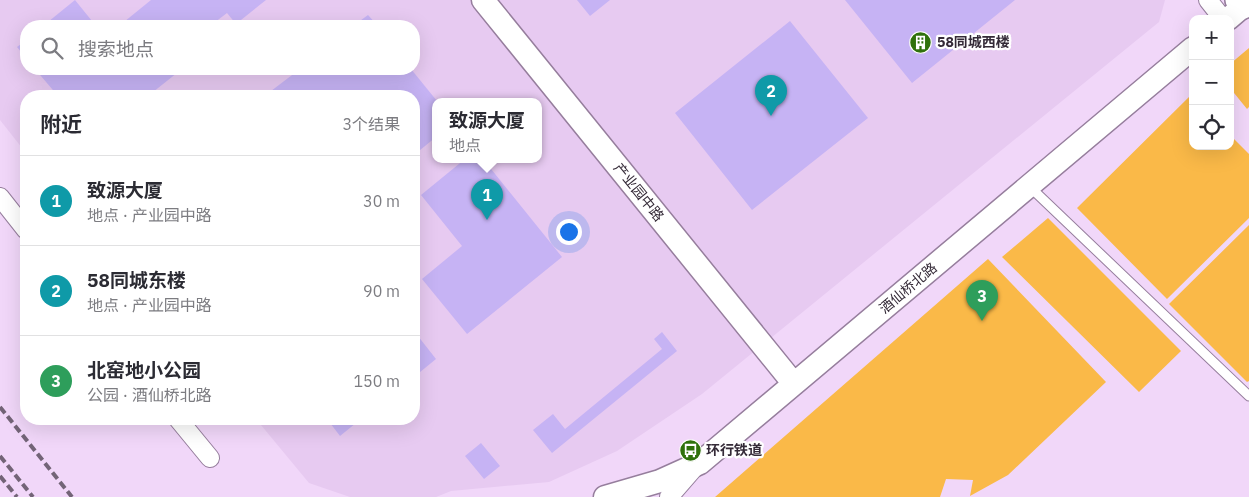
<!DOCTYPE html>
<html lang="zh">
<meta charset="utf-8">
<style>
body{margin:0;font-family:"IBM Plex Sans","Noto Sans SC",sans-serif;background:#f7f7f7;color:#2b2b33}
.controls{position:absolute;right:15px;top:15px;display:grid;overflow:hidden;border-radius:10px;box-shadow:0 5px 20px #0002}
.controls button{width:45px;height:45px;display:grid;place-items:center;padding:0;border:0;border-bottom:1px solid #e1e1e2;background:#fff;color:#2b2b33;font:25px sans-serif}
.you{position:absolute;left:568px;top:231px;width:18px;height:18px;margin:-12px;border:4px solid #fff;border-radius:50%;background:#1a73e8;box-shadow:0 0 0 8px #1a73e833}
.badge{display:grid;place-items:center;width:32px;height:32px;border-radius:50%;background:#d93025;color:#fff;font-size:16px;font-weight:700}
.pin{position:absolute;translate:-50% -41px;filter:drop-shadow(0 1px 2px #0008)}
.pin::after{content:'';position:absolute;top:26px;width:18px;height:15px;background:inherit;clip-path:polygon(0 0,100% 0,50% 100%)}
.popup{position:absolute;left:432px;top:98px;width:110px;height:65px;box-sizing:border-box;display:grid;place-content:center;border-radius:10px;background:#fff;filter:drop-shadow(0 1px 4px #0005);font-size:16px;white-space:nowrap;color:#7c7c81}
.popup b{font-size:19px;color:#2b2b33}
.popup::after{content:'';position:absolute;left:50%;top:100%;margin-left:-10px;border:10px solid transparent;border-top-color:#fff}
.list{margin:0;padding:0;list-style:none}
h2{display:flex;justify-content:space-between;align-items:center;height:65px;margin:0;padding:0 20px;font-size:21px}
h2 small{font-size:16px;font-weight:400;color:#7c7c81}
.list li{display:grid;grid-template-columns:32px 1fr auto;gap:15px;align-items:center;box-sizing:border-box;height:90px;padding:0 20px;border-top:1px solid #e1e1e2}
.list b{display:block;font-size:19px;white-space:nowrap}
.list p{margin:0;font-size:16px;white-space:nowrap;color:#7c7c81}
.list em{font-size:16px;font-style:normal;color:#7c7c81}
.icon{flex:none;width:28px;height:28px;fill:none;stroke:currentColor;stroke-width:2;stroke-linecap:round;stroke-linejoin:round}
.map{position:relative;flex:none;width:1249px;height:497px;overflow:hidden}
.search{position:absolute;background:#fff;box-shadow:0 5px 20px #0002;left:20px;top:20px;width:400px;height:55px;display:flex;align-items:center;gap:12px;box-sizing:border-box;padding:0 18px;border-radius:20px;color:#7c7c81;font-size:19px}
.panel{position:absolute;background:#fff;box-shadow:0 5px 20px #0002;left:20px;top:90px;width:400px;height:335px;border-radius:20px}
.map>svg:first-child{display:block}
.built{fill:#e7caf1;fill-rule:evenodd}
.green{fill:#fab948}
.building{fill:#c6b3f4}
.lines{fill:none;stroke-linecap:round;stroke-linejoin:round}
.service-casing{stroke:#967e9d;stroke-width:11}
.minor-casing{stroke:#967e9d;stroke-width:20}
.tertiary-casing{stroke:#967e9d;stroke-width:25}
.secondary-casing{stroke:#967e9d;stroke-width:28}
.service{stroke:#fff;stroke-width:9}
.minor{stroke:#fff;stroke-width:18}
.tertiary{stroke:#fff;stroke-width:22}
.secondary{stroke:#fff;stroke-width:25}
.rail{stroke:#736477;stroke-width:4;stroke-dasharray:8 4;stroke-linecap:butt}
.labels{text-anchor:middle;dominant-baseline:central;stroke-width:4.5;stroke-linejoin:round;paint-order:stroke}
.poi-label{font-size:14px;font-weight:bold;fill:#342a37;stroke:#fff;text-anchor:start}
.street-label{font-size:14px;fill:#342a37;stroke:#fff}
</style>
<div class="map">
<svg width="1249" height="497" viewBox="0 0 1249 497">
<rect width="100%" height="100%" fill="#f1d7f9"/>
<path class="built" d="M0 0H1165L1159 22 702 394 617 451 549 482 451 491 436 497H350L309 483 256 419H414V96H26V153L0 120ZM26 26H414V69H26ZM436 101H538V159H436Z"/>
<path class="green" d="M1249 48V107L1247 109 1230 88V64Z
M1191 95 1193 146H1230V135L1249 154V218L1167 299 1077 208Z
M1048 218 1181 351 1139 392 1002 257Z
M1249 225V381L1247 382 1169 304Z
M988 259 1106 382 1008 475 970 496 973 480 946 479 940 497H715Z"/>
<path class="building" d="M75 0 96 26H43Z
M151 0H266L236 24 227 13 210 26H119Z
M577 0H610L590 16Z
M845 0H1015L912 83Z
M368 15 378 26H353Z
M790 21 868 118 752 210 675 113Z
M26 40V58L17 47Z
M35 69H182L148 96H58Z
M300 69H411L437 101 436 137 414 155V96H275L271 91Z
M465 159H483L562 257 467 334 422 279 462 246 421 195Z
M414 331 436 359 414 377Z
M662 332 677 351 552 453 533 430 553 414 565 429 662 349 654 339Z
M327 419H361L340 436Z
M481 443 500 466 484 479 465 456Z"/>
<g class="lines">
<defs>
<path id="service" d="M1029 186 1249 396"/>
<path id="minor" d="M1208 0 1223 19
M0 197 26 230
M178 419 210 458
M669 497 695 467"/>
<path id="tertiary" d="M483 0 794 384
M1228 19 1249 1
M605 497 660 481 700 463 1193 48"/>
<path id="secondary" d="M1238 0 1243 6"/>
</defs>
<use href="#service" class="service-casing"/>
<use href="#minor" class="minor-casing"/>
<use href="#tertiary" class="tertiary-casing"/>
<use href="#secondary" class="secondary-casing"/>
<use href="#service" class="service"/>
<use href="#minor" class="minor"/>
<use href="#tertiary" class="tertiary"/>
<use href="#secondary" class="secondary"/>
<path class="rail" d="M0 407 72 497
M0 456 33 497
M0 476 17 497"/>
</g>
<defs>
<symbol id="building-disc" viewBox="-11 -11 22 22"><circle r="9.5" fill="#2f710c" stroke="#fff"/><path d="M-4-6H4V6H1V3H-1V6H-4ZM-2.5-4.3h1.7v1.8h-1.7ZM.8-4.3h1.7v1.8H.8ZM-2.5-1h1.7V.8h-1.7ZM.8-1h1.7V.8H.8Z" fill="#fff"/></symbol>
<symbol id="bus-disc" viewBox="-11 -11 22 22"><circle r="9.5" fill="#2f710c" stroke="#fff"/><path d="M-5-6H5V4H4V6H2V4H-2V6H-4V4H-5ZM-3.5-4V0h7V-4ZM-3.5 1.2v1.5H-2V1.2ZM2 1.2v1.5H3.5V1.2Z" fill="#fff"/></symbol>
</defs>
<g fill-rule="evenodd">
<use href="#building-disc" x="908" y="30" width="25" height="25"/>
<use href="#bus-disc" x="678" y="438" width="25" height="25"/>
</g>
<g class="labels">
<g class="poi-label">
<text x="937" y="42">58同城西楼</text>
<text x="706" y="450">环行铁道</text>
</g>
<g class="street-label">
<text transform="translate(639 192) rotate(51)">产业园中路</text>
<text transform="translate(908 288) rotate(-40)">酒仙桥北路</text>
</g>
</g>
</svg>
<div class="controls">
<button>+</button>
<button>−</button>
<button><svg class="icon" aria-label="locate" viewBox="0 0 24 24"><circle cx="12" cy="12" r="6"/><path d="M12 2v4M12 18v4M2 12h4M18 12h4"/></svg></button>
</div>
<div class="you"></div>
<div class="pin badge" style="left:487px;top:220px;background:#0f9aa8">1</div>
<div class="popup"><b>致源大厦</b>地点</div>
<div class="pin badge" style="left:771px;top:116px;background:#0f9aa8">2</div>
<div class="pin badge" style="left:982px;top:321px;background:#2e9e5b">3</div>
<div class="search"><svg class="icon" aria-label="search" viewBox="0 0 24 24"><circle cx="10" cy="10" r="6"/><path d="M15 15l6 6"/></svg>搜索地点</div>
<section class="panel">
<h2>附近<small>3个结果</small></h2>
<ul class="list">
<li><span class="badge" style="background:#0f9aa8">1</span><div><b>致源大厦</b><p>地点 · 产业园中路</p></div><em>30 m</em></li>
<li><span class="badge" style="background:#0f9aa8">2</span><div><b>58同城东楼</b><p>地点 · 产业园中路</p></div><em>90 m</em></li>
<li><span class="badge" style="background:#2e9e5b">3</span><div><b>北窑地小公园</b><p>公园 · 酒仙桥北路</p></div><em>150 m</em></li>
</ul>
</section>
</div>
